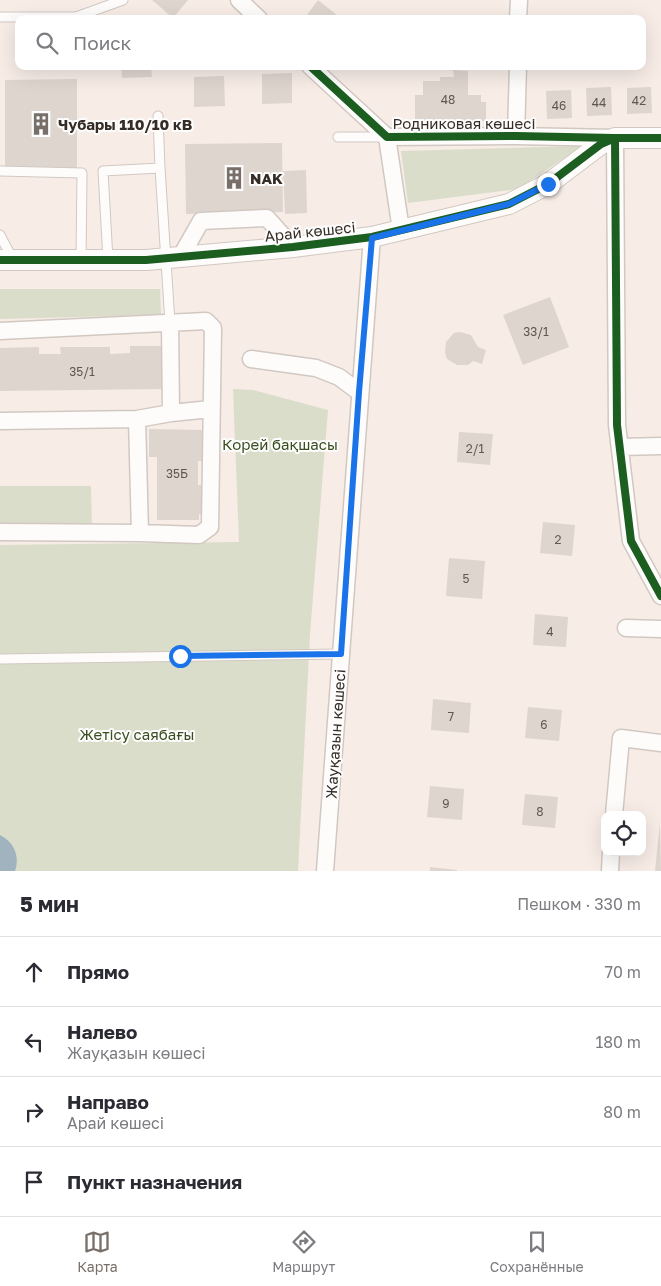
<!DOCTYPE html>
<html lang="ru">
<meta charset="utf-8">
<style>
body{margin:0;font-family:"Golos Text",sans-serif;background:#f2f2f3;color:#2b2b33}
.controls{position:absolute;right:15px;bottom:15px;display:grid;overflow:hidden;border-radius:10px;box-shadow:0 5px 20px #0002}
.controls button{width:45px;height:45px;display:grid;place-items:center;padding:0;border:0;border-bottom:1px solid #e1e1e2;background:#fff;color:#2b2b33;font:25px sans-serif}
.stop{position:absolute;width:15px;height:15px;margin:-11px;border:4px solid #1a73e8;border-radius:50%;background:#fff}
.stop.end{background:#1a73e8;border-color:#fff;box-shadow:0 1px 5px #0008}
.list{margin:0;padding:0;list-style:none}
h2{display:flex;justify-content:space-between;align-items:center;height:65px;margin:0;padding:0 20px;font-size:21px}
h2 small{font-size:16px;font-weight:400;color:#7c7c81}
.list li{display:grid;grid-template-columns:32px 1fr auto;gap:15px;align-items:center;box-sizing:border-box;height:70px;padding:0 20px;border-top:1px solid #e1e1e2}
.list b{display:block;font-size:19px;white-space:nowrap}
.list p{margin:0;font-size:16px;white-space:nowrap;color:#7c7c81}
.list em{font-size:16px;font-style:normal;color:#7c7c81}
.icon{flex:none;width:28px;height:28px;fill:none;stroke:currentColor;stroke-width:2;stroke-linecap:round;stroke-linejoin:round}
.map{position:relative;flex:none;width:661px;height:871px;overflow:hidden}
.search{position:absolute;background:#fff;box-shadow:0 5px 20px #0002;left:15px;right:15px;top:15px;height:55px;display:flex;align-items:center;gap:12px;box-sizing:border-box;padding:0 18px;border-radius:10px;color:#7c7c81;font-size:19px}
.sheet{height:345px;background:#fff}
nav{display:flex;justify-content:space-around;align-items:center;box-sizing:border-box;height:70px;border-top:1px solid #e1e1e2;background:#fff;font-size:14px;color:#7c7c81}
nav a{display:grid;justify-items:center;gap:2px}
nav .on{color:#796f69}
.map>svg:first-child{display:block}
.green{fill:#daddca}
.water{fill:#a0b3be}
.building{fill:#dfd5cf}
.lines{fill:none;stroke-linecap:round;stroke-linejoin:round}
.service-casing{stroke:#d1c8c2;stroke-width:11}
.minor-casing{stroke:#d1c8c2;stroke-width:19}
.tertiary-casing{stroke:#d1c8c2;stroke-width:22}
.service{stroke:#fefcfb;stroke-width:9}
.minor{stroke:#fefcfb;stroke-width:16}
.tertiary{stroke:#fefcfb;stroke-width:20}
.cycleway-casing{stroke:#fdfdfd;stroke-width:11}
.cycleway{stroke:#1b5e20;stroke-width:8}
.route{stroke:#1a73e8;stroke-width:6}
.labels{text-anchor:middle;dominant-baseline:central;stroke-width:4;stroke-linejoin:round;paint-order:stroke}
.number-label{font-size:12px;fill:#605751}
.street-label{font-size:15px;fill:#352c26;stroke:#fdfdfd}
.poi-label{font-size:15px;font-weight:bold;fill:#352c26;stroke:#fdfdfd;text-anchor:start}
.park-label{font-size:15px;fill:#394d1f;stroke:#fdfdfd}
</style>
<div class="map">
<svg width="661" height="871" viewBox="0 0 661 871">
<rect width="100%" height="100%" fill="#f7ece6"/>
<path class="green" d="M582 146 518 189 408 203 401 151Z
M0 289H160L161 315 0 319Z
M233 389 253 390 328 410 310 634 298 871H0V545L239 542Z
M0 486H91L92 528H0Z"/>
<path class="water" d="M0 835C14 842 20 856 15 871H0Z"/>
<path class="building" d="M152 0H188L173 18Z
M318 0 342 19H304Z
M121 66H151L152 77 122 78Z
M453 70 468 71V95H481V102H486V121H415V95H423V81H440V77H454Z
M292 73V103L262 104V74Z
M224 76 225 106 194 107V77Z
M77 79V168H5V80Z
M611 87 612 115 587 116 586 88Z
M651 87 652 113 627 114V88Z
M571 90 572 118 547 119 546 91Z
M282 143 283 212 186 214 185 144Z
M306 170 307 213 285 214 283 171Z
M550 297 569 347 523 365 503 315Z
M460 332 471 335 478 347 486 350 482 364 473 361 468 365H457L447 359 445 353 446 342 454 333Z
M130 346H163L164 389 0 391V348L39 347V354H61L60 347H110V354L130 353Z
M149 429 205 430V461H198V485H204V514H199V520H157V457H149Z
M459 432 493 434 490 465 457 462Z
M543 522 575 525 572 556 540 553Z
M449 558 485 561 482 599 446 596Z
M535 614 568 617 566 647 533 645Z
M433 699 471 703 469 733 431 730Z
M528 707 562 710 559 741 525 738Z
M430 786 464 789 462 820 427 817Z
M525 794 558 797 555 828 522 825Z
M660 822 661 871H655Z
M430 867 457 870V871H430Z"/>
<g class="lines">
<defs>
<path id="service" d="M0 17H76L123 0
M158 116 160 168
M338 137H386
M0 171 82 173 81 260
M0 235 13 260
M108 260 103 171 160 168 170 323
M0 659 341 654"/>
<path id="minor" d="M239 0 259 19
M518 19 519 0
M310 66 387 137 516 136 615 138 617 425 631 541 661 596
M516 136 518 66
M387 137 401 230
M180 258 201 221 267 218 293 247
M0 331 206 321 213 328 210 527 199 535 140 533 137 419
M251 359 316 368 339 377 359 392
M171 413 211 409
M0 421 137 419 171 413 170 323
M620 447 661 446
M0 532 140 533
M626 628 661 629
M614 815 621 738 661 743
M325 871 372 237
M610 871 611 852"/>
<path id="tertiary" d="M0 260H146L293 247 372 237 509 204 548 184 601 144 615 138H661"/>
</defs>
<use href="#service" class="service-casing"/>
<use href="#minor" class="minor-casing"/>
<use href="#tertiary" class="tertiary-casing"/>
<use href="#service" class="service"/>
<use href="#minor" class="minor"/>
<use href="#tertiary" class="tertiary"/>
<defs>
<path id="cycleway" d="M310 66 387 137 516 136 615 138 617 425 631 541 661 596
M0 260H146L293 247 372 237 509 204 548 184 601 144 615 138H661"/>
</defs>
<use href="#cycleway" class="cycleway-casing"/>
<use href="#cycleway" class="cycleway"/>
</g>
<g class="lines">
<path class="route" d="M180 656 341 654 359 392 372 238 509 204 548 184"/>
</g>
<defs>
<symbol id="building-bare" viewBox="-9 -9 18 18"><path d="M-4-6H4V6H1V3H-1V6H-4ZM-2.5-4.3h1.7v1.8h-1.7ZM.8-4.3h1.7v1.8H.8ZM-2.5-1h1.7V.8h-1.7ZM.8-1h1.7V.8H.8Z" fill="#796f69" stroke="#fdfdfd" stroke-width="2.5" paint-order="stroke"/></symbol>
</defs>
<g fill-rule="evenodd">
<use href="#building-bare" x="25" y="108" width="32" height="32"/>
<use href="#building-bare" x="218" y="162" width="32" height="32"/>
</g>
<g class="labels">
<g class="number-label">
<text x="448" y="99">48</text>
<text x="639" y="100">42</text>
<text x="599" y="102">44</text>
<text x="559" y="105">46</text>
<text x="536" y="331">33/1</text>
<text x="82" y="371">35/1</text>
<text x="475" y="448">2/1</text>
<text x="177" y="473">35Б</text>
<text x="558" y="539">2</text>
<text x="466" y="578">5</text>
<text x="550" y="631">4</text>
<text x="451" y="716">7</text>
<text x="544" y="724">6</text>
<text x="446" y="803">9</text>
<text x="540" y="811">8</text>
</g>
<g class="street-label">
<text x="464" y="123">Родниковая көшесі</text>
<text transform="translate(310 231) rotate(-6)">Арай көшесі</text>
<text transform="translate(335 734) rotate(-86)">Жауқазын көшесі</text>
</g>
<g class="poi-label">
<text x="58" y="124">Чубары 110/10 кВ</text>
<text x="250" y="178">NAK</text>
</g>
<g class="park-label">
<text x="280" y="444">Корей бақшасы</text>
<text x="137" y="734">Жетісу саябағы</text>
</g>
</g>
</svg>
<div class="controls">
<button><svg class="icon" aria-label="locate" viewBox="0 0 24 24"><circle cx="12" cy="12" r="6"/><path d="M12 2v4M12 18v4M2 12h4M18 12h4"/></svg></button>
</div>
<div class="stop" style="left:180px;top:656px"></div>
<div class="stop end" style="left:548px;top:184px"></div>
<div class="search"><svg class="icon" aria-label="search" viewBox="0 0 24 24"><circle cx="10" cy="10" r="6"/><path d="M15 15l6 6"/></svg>Поиск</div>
</div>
<section class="sheet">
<h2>5 мин<small>Пешком · 330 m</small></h2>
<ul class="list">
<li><svg class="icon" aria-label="ahead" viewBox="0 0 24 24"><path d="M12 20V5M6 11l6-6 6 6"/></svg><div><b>Прямо</b></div><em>70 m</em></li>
<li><svg class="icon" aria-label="left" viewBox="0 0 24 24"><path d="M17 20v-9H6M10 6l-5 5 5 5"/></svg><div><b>Налево</b><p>Жауқазын көшесі</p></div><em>180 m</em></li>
<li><svg class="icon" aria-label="right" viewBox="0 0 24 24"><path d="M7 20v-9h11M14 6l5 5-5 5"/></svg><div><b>Направо</b><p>Арай көшесі</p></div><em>80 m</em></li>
<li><svg class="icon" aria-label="arrive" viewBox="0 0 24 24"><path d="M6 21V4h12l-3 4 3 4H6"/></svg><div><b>Пункт назначения</b></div></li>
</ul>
</section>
<nav>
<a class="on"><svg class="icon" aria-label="map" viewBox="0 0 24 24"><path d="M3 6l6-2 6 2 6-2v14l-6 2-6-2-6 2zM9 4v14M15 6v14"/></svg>Карта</a>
<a><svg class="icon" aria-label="directions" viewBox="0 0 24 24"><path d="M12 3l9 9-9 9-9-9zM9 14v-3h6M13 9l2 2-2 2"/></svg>Маршрут</a>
<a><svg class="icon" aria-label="saved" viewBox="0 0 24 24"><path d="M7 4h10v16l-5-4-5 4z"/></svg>Сохранённые</a>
</nav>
